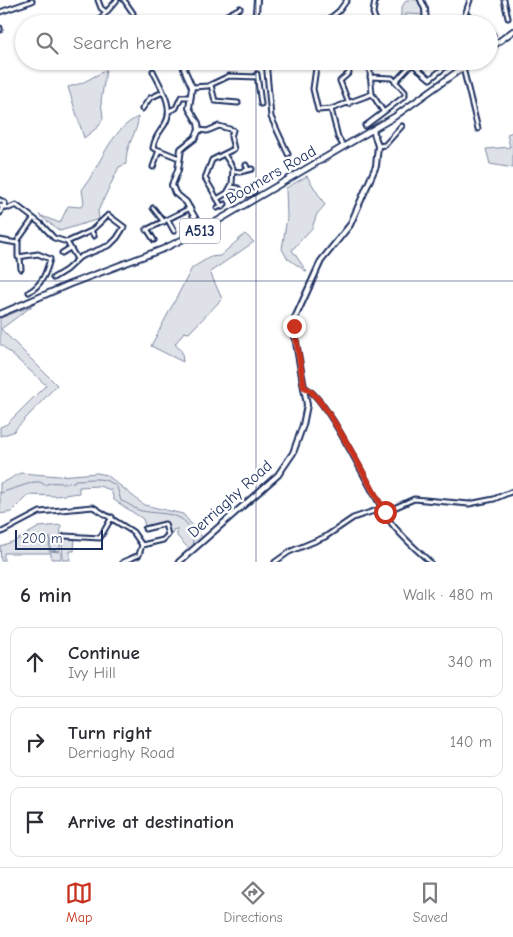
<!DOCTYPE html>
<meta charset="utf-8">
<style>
body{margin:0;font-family:"Comic Neue",sans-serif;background:#f2f2f3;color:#2b2b33}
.scale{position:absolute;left:15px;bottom:12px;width:88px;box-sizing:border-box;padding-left:5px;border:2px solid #1b2f5e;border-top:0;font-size:14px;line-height:18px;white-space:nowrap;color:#1b2f5e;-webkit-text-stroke:4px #fff;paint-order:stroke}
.stop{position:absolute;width:15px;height:15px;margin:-11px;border:4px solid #c8321e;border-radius:50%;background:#fff}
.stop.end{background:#c8321e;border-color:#fff;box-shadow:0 1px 5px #0008}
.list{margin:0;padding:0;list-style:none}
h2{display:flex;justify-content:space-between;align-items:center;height:65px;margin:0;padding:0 20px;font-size:21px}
h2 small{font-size:16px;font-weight:400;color:#7c7c81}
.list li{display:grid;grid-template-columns:32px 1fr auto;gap:15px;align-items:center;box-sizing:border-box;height:70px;margin:0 10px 10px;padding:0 10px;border:1px solid #e1e1e2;border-radius:10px}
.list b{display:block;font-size:19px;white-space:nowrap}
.list p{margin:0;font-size:16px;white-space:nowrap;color:#7c7c81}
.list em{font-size:16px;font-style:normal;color:#7c7c81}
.icon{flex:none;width:28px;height:28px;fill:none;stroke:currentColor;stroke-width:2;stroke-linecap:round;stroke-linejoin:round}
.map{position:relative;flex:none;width:513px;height:562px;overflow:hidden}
.search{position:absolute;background:#fff;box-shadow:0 1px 4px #0004;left:15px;right:15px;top:15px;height:55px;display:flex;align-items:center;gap:12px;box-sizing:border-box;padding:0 18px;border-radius:28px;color:#7c7c81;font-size:19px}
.sheet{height:305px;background:#fff}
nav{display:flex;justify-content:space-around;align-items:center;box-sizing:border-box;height:70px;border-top:1px solid #e1e1e2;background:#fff;font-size:14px;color:#7c7c81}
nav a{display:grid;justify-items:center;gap:2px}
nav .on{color:#c8321e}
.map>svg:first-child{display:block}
.green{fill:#dee1e7;stroke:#7c88a2}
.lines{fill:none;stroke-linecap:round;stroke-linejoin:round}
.stream{stroke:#77839f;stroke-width:1}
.street-casing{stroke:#1b2f5e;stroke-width:7}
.secondary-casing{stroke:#1b2f5e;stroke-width:8}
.primary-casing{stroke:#1b2f5e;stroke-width:8}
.street{stroke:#fff;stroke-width:3}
.secondary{stroke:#fff;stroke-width:4}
.primary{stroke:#fff;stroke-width:4.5}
.route{stroke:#c8321e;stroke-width:6}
.grid{fill:none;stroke:#1b2f5e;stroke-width:1;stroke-opacity:0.55}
.labels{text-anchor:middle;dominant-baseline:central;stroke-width:5;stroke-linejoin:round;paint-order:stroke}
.shield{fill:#fff;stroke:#5f6d8e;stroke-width:1}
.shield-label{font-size:15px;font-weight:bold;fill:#1b2f5e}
.street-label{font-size:16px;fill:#1b2f5e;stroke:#fff}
</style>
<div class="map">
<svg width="513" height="562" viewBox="0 0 513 562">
<rect width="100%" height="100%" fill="#fff"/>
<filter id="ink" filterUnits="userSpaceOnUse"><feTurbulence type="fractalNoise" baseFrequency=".02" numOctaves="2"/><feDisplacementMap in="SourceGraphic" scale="10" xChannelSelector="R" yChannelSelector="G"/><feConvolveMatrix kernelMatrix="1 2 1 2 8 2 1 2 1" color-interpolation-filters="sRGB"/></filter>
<g filter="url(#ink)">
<path class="green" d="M406 0H419L424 15 406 14V17L401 18V9Z
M106 70 101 101 103 118 99 126 84 138 68 87 82 83Z
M138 117C139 132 125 143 126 164L119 167 98 211 99 219 60 231 39 215 60 223 68 206 81 207 84 203 82 190C100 166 110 130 138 117Z
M513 132V168L490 164 486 149 510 147 507 134Z
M307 176 325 205 317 214 312 228 292 250 307 272 287 258 282 249 287 218 286 188Z
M245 234 254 242 210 272 222 299 189 333 184 332 175 344 182 352 183 362 151 346 192 268 210 257 220 256Z
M32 306 1 329 57 385 13 432 0 436V427L7 424 46 385 0 344V318Z
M21 473 59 476 97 473 107 475 144 505 183 514 203 538 190 550 177 536V529L173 530V533L171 534 165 523 145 526 143 519 114 500 111 490 99 486 79 487V493L56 496 28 495 11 512 0 514V483C10 481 13 475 21 473Z
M61 525 60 551 50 550V537L49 551 61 552V559H51V553H4V561H1L0 546 15 541 39 527Z
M75 538 74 551H70V560H63L62 539Z"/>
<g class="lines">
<path class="stream" d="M0 493 34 482H40L45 485C53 480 64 485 74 482L75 480C90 480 104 475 117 487L121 501C129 503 135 510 142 511 161 515 184 510 192 533 193 537 192 541 194 545"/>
<defs>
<path id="street" d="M98 0 101 8 106 12
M124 0 133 13
M375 0 373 13 377 24
M504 0 508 18
M0 12 32 1
M465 15 483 21 485 24
M96 24 117 0
M210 24 240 8
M323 24 339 11 347 0
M445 24 454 21 462 23
M462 24 470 0
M0 28V30
M489 31 493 35
M266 61 271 117 288 154
M317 61 313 89 318 110 331 109
M346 61 349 73 340 81 349 104
M369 61 372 94 383 111
M409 61 430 79 450 63
M463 68 478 129
M153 71C160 86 175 107 165 124 159 133 155 137 153 148L159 150
M257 74 261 104
M396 81 412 64
M211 85 215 101 238 103
M192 87 208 86 229 76 257 77
M142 109 150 98 163 92
M169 111 176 108 181 97H191
M365 126 405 96V92L392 78 370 77
M199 130 207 131 219 126 233 130 231 137 234 149 212 160 205 178 222 207
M378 146 385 145 402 126
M344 147 338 137 331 109 372 94
M246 165 248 170
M153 167 159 150 179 158
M233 171 240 172 252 169
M231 187 238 188 243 196 254 192
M248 189 251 194
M217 199 227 193 232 184 233 168 224 154
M0 200 5 203 4 206
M0 206 9 208 16 205 41 224 54 238 67 242 77 259
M153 208 164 222
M217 208 225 204
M0 213 3 206
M168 220 174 231
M147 229 154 240
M146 230 190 208
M91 231 94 236
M0 240 17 243
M62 253 70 248
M20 258 21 269
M53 278 66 270 80 257 110 245 117 238 124 227 108 215 91 231 67 242
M29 292C42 285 46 273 50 259L38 254 18 257V240L33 219
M304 387C328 396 372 498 392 524 403 538 417 550 430 562
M385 512 414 499 469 504 494 499 513 491
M0 533 40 512 93 507 133 532 142 545 139 555 123 562
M65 536 100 538 112 517
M142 545 163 540 168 535 165 524 145 529
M275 562 289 552 325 537 353 518 383 508"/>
<path id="secondary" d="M421 0 425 9 426 24
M255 24 257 0
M187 61 184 69 192 87 189 108 198 123 199 130 195 138 181 149 178 170 172 185 175 193 186 202 202 230
M179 562 278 475 293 453 303 425 307 405 295 337V318L321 261 350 225 376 166 378 146 373 130"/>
<path id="primary" d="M489 49 513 31
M0 314 70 284 163 249 202 230 394 117 472 61"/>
</defs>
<use href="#street" class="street-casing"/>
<use href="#secondary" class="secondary-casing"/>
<use href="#primary" class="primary-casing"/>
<use href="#street" class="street"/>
<use href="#secondary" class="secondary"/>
<use href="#primary" class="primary"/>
</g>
</g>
<g class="lines" filter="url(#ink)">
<path class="route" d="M294 326 304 387C325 394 371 489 385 512"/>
</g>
<path class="grid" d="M256 0V24M256 61V562M0 281H513"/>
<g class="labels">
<rect class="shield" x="180" y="218.5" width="40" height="25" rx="4"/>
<g class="shield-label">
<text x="200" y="231">A513</text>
</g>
<g class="street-label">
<text transform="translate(271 175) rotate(-30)">Boomers Road</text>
<text transform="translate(230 499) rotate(-42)">Derriaghy Road</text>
</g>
</g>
</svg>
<div class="scale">200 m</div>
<div class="stop" style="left:385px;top:512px"></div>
<div class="stop end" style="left:294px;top:326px"></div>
<div class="search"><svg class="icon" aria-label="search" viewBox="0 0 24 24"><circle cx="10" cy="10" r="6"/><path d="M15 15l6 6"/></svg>Search here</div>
</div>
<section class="sheet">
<h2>6 min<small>Walk · 480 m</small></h2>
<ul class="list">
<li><svg class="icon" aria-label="ahead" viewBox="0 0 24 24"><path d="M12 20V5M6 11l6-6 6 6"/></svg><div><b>Continue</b><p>Ivy Hill</p></div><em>340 m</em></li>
<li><svg class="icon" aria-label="right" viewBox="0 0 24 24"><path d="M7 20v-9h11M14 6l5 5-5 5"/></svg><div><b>Turn right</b><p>Derriaghy Road</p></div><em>140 m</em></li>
<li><svg class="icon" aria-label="arrive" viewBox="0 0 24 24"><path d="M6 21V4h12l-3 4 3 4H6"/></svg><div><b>Arrive at destination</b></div></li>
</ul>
</section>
<nav>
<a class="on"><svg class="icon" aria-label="map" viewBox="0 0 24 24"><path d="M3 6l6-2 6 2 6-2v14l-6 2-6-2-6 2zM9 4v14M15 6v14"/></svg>Map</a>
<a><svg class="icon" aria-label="directions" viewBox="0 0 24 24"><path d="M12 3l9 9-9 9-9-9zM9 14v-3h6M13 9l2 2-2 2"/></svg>Directions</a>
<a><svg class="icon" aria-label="saved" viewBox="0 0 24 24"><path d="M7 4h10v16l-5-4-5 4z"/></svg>Saved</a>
</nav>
